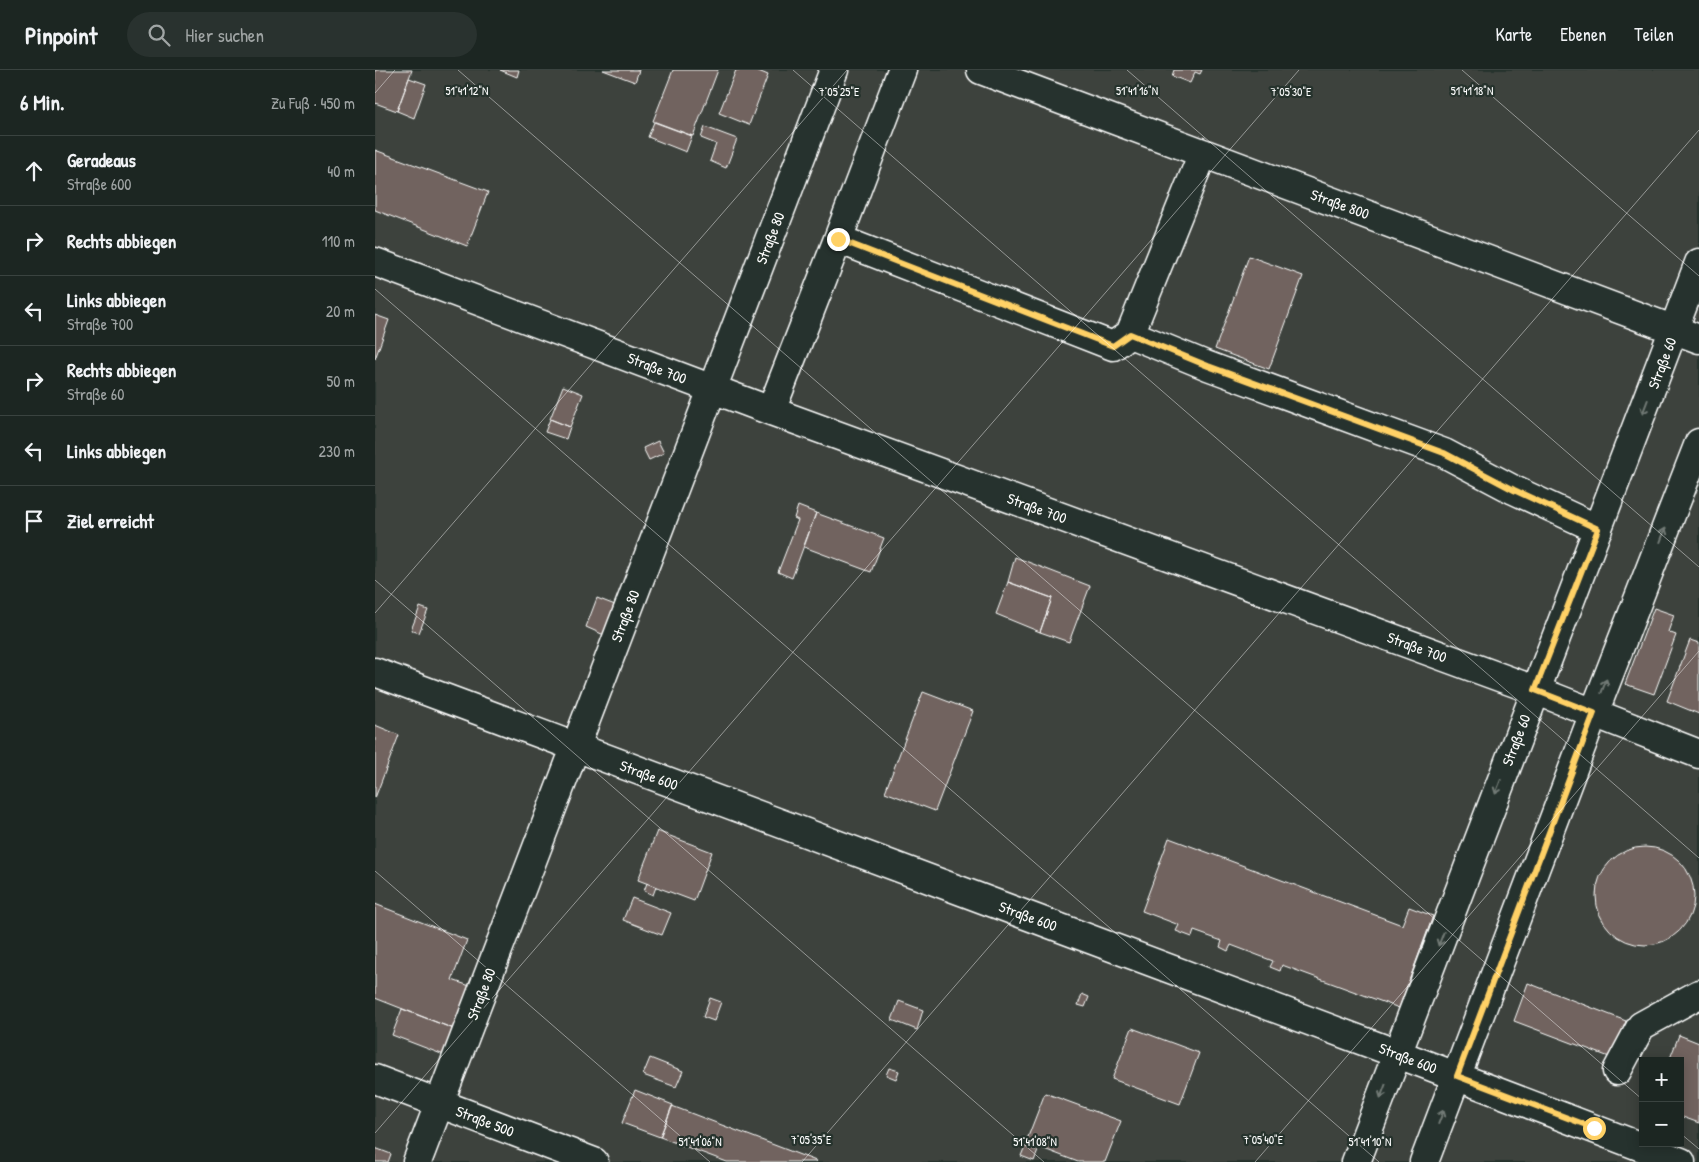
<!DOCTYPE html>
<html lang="de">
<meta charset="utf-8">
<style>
body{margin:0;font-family:"Patrick Hand",sans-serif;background:#29322f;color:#f1f3f6}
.controls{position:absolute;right:15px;bottom:15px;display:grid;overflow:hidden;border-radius:0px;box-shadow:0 2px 12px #0003}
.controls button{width:45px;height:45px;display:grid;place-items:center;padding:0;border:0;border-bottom:1px solid #3a4340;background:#1c2622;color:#f1f3f6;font:25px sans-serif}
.stop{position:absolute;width:15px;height:15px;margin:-11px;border:4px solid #ffd166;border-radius:50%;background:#fff}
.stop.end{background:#ffd166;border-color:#fff;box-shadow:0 1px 5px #0008}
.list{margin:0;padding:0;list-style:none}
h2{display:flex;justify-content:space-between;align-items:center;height:65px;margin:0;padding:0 20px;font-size:21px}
h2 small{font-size:16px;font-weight:400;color:#a0a5a5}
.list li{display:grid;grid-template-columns:32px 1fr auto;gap:15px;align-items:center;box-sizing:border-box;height:70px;padding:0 20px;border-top:1px solid #3a4340}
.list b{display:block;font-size:19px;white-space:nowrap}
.list p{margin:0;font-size:16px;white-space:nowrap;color:#a0a5a5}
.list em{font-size:16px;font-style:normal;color:#a0a5a5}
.icon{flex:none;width:28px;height:28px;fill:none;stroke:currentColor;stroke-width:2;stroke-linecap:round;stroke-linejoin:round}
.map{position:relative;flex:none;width:1324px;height:1092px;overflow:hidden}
header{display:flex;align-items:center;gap:30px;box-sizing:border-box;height:70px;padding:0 25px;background:#1c2622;border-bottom:1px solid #3a4340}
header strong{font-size:24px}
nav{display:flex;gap:28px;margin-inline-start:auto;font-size:18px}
.search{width:350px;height:45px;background:#29322f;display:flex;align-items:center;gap:12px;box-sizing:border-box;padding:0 18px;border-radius:28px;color:#a0a5a5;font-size:19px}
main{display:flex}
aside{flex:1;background:#1c2622}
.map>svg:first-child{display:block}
.built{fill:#3c423c;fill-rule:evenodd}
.building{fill:#71645e;stroke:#fff}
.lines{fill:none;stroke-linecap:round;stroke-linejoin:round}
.minor-casing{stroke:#fff;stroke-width:31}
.minor{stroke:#26332d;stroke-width:28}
.oneway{stroke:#727a76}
.route{stroke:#ffd166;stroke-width:6}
.ticks{fill:none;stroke:#fff;stroke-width:1;stroke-opacity:0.45}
.labels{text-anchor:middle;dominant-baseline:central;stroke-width:4.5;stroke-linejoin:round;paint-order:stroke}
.street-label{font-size:15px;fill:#fff;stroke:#26332d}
.ticks-label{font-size:12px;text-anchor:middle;fill:#fff;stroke:#26332d;stroke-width:4.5;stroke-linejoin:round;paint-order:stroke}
</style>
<header>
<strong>Pinpoint</strong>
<div class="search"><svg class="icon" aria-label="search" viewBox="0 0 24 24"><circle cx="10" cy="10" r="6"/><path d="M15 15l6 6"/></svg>Hier suchen</div>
<nav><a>Karte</a><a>Ebenen</a><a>Teilen</a></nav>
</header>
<main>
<aside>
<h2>6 Min.<small>Zu Fuß · 450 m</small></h2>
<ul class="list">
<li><svg class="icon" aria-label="ahead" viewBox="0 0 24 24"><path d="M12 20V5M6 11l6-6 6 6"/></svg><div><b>Geradeaus</b><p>Straße 600</p></div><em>40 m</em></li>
<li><svg class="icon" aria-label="right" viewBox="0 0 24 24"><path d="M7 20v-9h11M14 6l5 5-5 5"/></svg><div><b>Rechts abbiegen</b></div><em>110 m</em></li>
<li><svg class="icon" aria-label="left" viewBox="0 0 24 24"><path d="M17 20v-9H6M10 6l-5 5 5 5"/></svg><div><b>Links abbiegen</b><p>Straße 700</p></div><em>20 m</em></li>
<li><svg class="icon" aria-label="right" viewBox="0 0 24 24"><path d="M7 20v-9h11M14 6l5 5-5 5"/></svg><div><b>Rechts abbiegen</b><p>Straße 60</p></div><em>50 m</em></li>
<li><svg class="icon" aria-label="left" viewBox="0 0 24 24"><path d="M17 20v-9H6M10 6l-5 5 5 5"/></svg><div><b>Links abbiegen</b></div><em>230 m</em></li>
<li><svg class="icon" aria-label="arrive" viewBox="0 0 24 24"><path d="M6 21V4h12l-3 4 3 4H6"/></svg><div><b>Ziel erreicht</b></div></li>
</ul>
</aside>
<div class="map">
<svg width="1324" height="1092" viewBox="0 0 1324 1092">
<rect width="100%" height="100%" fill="#26332d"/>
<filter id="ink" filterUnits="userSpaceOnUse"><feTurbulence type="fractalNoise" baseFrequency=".02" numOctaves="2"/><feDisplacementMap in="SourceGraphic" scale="10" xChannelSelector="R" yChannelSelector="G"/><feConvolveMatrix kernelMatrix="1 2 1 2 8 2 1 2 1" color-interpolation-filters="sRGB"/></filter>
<g filter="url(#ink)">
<path class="built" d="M0 0H1324V1092H0ZM1268 991H1305V1073H1268Z"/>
<path class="building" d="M0 0H37L22 41 0 33Z
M125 0H144L142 7Z
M228 0H264L260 12Z
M298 0H343L318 66 278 51Z
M361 0H381L393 5 374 55 344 43Z
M799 0H827L825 4 820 2 815 13 797 6Z
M34 8 51 14 39 48 22 41Z
M279 52 317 66 311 82 273 67Z
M330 57 362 69 351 98 335 91 341 74 326 68Z
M0 80 113 122 92 176 0 140Z
M874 186 928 206 894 299 840 279Z
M0 245 14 250 0 289Z
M188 316 208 324 195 357 175 349Z
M175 349 195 357 191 369 170 362Z
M283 371 289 383 274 390 268 378Z
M423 436 441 443 417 508 403 502 423 450 419 448Z
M441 443 509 468 496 502 429 477Z
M640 487 715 516 694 572 665 562 677 528 633 512Z
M633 512 677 528 665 562 621 544Z
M222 528 240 535 229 565 211 557Z
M45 537 53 540 44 563 36 560Z
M1279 538 1299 545 1293 562 1301 565 1279 624 1250 614Z
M1315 570 1324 573V644L1292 631Z
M548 622 598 641 560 741 510 722Z
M0 655 24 665 0 728Z
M282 761 337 782 319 831 263 810Z
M794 768 1027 855 1034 837 1058 846 1024 938 907 895 905 901 895 897 898 891 856 875 853 881 845 877 847 871 819 861 817 867 801 861 804 855 767 841Z
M1221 826a49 49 0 1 1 98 0a49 49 0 1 1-98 0Z
M272 813 281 817 278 825 269 821Z
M257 828 296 843 287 865 248 850Z
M0 834 92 870 77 910 95 916 79 959 0 928Z
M1153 913 1251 951 1237 988 1139 951Z
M707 924 714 927 710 937 703 935Z
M335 928 346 932 339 951 328 947Z
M524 931 548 940 542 960 517 950Z
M27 939 79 959 69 985 17 965Z
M757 958 824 983 805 1034 737 1009Z
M1304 965 1324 973V1053L1305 1046V991H1294Z
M275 988 308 1001 301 1017 268 1005Z
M514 998 524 1001 521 1009 511 1005Z
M260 1020 298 1035 285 1067 247 1053Z
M670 1023 746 1051 730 1092H703L651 1072Z
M297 1036 441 1091 440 1092H352L285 1067Z
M650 1076 663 1081 659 1091 646 1086Z
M0 1078 16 1084 13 1092H0Z"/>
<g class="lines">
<defs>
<path id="minor" d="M606 0 1324 269
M463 169 527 0
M0 192 396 341 1160 620 1324 684
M755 264 828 83
M396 341 463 169 738 276 755 264 833 296 1069 383 1139 420 1223 459
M0 602 1023 984 1306 1092
M1242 1001 1266 956 1324 924
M0 1009 219 1092
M42 1092 459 0
M981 1092 1324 193
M1049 1092 1219 643 1324 373"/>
</defs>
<use href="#minor" class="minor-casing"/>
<use href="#minor" class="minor"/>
</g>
<defs><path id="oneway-shaft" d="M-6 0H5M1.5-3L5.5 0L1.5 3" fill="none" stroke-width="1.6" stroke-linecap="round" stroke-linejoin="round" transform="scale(1.25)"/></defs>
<g class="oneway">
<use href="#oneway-shaft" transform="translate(1270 337) rotate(111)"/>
<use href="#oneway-shaft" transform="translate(1288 465) rotate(-69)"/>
<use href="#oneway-shaft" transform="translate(1229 616) rotate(-69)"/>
<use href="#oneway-shaft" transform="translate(1123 717) rotate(111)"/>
<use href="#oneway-shaft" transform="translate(1066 869) rotate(111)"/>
<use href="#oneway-shaft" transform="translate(1008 1021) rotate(111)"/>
<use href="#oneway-shaft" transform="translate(1066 1047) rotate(-69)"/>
</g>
</g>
<g class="lines" filter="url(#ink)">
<path class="route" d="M463 169 738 276 755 264 833 296 1069 383 1139 420 1223 459 1160 620 1219 643 1082 1006 1219 1058"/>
</g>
<path class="ticks" d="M83 0 1268 1030M418 0 1324 788M752 0 1324 497M1087 0 1324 206M0 23 20 0M0 219 1004 1092M0 510 669 1092M0 543 472 0M0 801 335 1092M0 1063 924 0M1305 1063 1324 1079M427 1092 1324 60M880 1092 1324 581"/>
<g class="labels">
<g class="street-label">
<text transform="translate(965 134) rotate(20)">Straße 800</text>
<text transform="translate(395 168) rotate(-69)">Straße 80</text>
<text transform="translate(1287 293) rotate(-69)">Straße 60</text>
<text transform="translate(282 298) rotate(21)">Straße 700</text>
<text transform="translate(662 438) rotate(20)">Straße 700</text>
<text transform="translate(250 546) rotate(-69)">Straße 80</text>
<text transform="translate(1042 577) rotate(20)">Straße 700</text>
<text transform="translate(1141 670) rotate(-69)">Straße 60</text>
<text transform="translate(274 705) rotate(20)">Straße 600</text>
<text transform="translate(653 846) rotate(20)">Straße 600</text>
<text transform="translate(106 924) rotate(-69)">Straße 80</text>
<text transform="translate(1033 988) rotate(21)">Straße 600</text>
<text transform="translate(110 1051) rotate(21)">Straße 500</text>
</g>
</g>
<g class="ticks-label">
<text x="92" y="25">51°41'12"N</text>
<text x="762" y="25">51°41'16"N</text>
<text x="1097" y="25">51°41'18"N</text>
<text x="464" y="26">7°05'25"E</text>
<text x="916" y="26">7°05'30"E</text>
<text x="436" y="1074">7°05'35"E</text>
<text x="888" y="1074">7°05'40"E</text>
<text x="325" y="1076">51°41'06"N</text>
<text x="660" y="1076">51°41'08"N</text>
<text x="995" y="1076">51°41'10"N</text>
</g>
</svg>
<div class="controls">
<button>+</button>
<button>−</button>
</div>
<div class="stop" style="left:1219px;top:1058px"></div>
<div class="stop end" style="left:463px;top:169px"></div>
</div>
</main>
